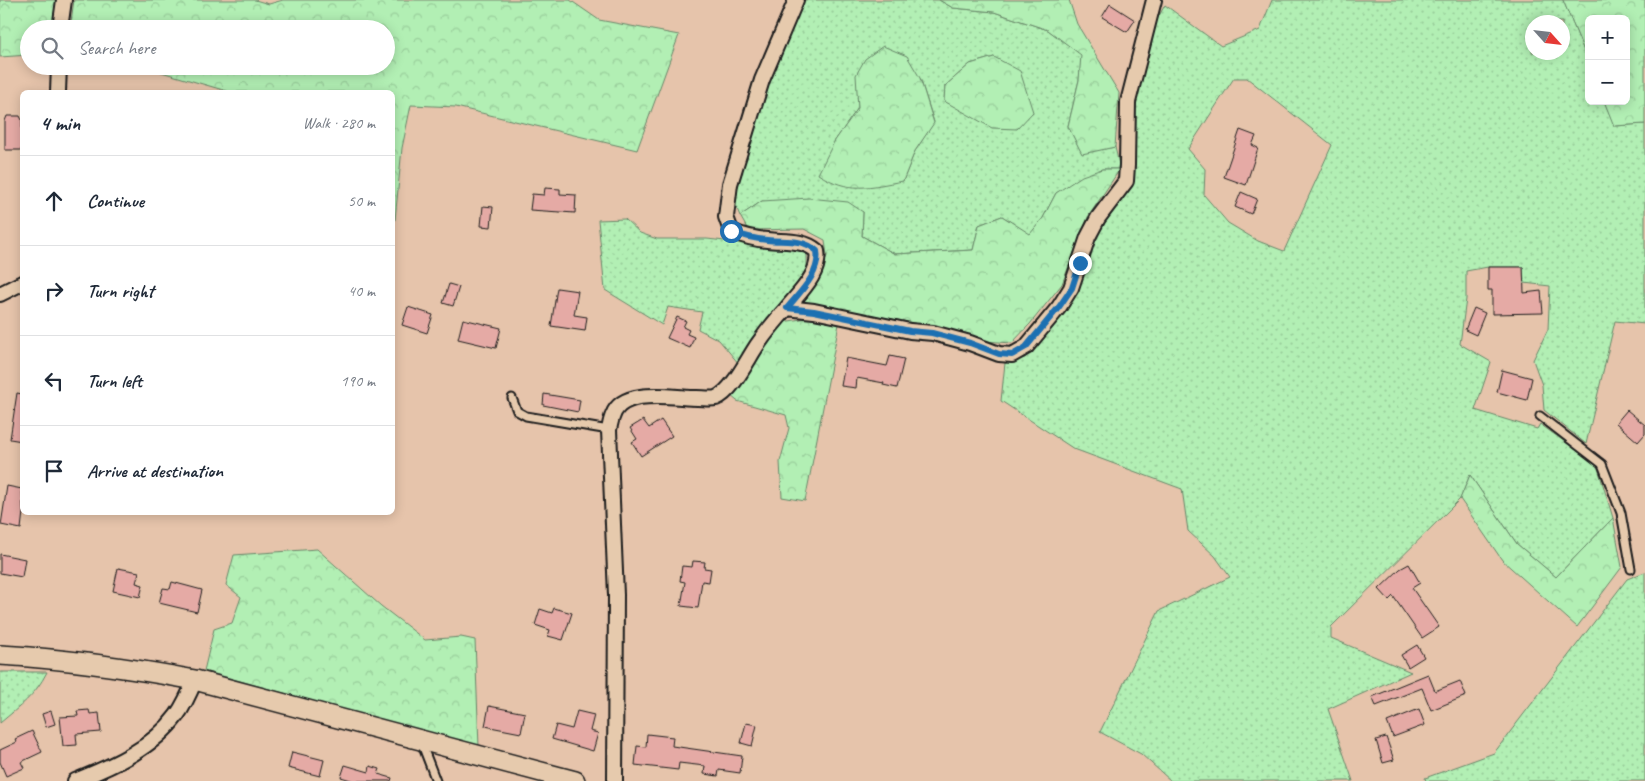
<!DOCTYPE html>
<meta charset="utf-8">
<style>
body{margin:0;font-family:Caveat,sans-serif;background:#f6f6f7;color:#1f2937}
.controls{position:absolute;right:15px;top:15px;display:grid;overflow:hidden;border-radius:8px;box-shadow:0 2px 12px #0003}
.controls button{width:45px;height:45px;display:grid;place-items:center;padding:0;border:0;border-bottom:1px solid #e0e1e3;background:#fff;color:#1f2937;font:25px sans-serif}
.compass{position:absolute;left:1525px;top:15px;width:45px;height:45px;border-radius:50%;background:#fff;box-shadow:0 2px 12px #0003;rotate:117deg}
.stop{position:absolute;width:15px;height:15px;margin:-11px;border:4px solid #1f6fb2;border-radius:50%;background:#fff}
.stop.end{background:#1f6fb2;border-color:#fff;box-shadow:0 1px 5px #0008}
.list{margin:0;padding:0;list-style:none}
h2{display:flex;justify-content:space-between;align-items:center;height:65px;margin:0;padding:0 20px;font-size:21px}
h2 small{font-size:16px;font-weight:400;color:#747a83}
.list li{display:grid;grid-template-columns:32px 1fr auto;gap:15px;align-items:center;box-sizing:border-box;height:90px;padding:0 20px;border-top:1px solid #e0e1e3}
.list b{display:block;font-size:19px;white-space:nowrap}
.list em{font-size:16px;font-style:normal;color:#747a83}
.icon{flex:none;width:28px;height:28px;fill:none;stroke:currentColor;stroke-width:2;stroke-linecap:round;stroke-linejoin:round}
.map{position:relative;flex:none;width:1645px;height:781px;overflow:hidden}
.search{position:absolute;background:#fff;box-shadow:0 2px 12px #0003;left:20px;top:20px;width:375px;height:55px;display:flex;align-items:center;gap:12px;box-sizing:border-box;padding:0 18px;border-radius:28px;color:#747a83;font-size:19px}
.panel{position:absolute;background:#fff;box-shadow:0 2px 12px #0003;left:20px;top:90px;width:375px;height:425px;border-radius:8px}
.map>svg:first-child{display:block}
.grass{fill:url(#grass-dots);stroke:#678668;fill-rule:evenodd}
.forest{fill:url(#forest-crowns);stroke:#678668}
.building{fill:#e5aaa5;stroke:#1c1c1c}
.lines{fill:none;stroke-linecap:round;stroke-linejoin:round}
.lane-casing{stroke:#1c1c1c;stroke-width:11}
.street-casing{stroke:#1c1c1c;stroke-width:18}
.secondary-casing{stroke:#1c1c1c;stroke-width:22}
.lane{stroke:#e6caad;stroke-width:7}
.street{stroke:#e6caad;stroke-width:14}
.secondary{stroke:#e6caad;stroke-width:19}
.route{stroke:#1f6fb2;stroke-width:6}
</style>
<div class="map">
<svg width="1645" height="781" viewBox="0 0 1645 781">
<defs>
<pattern id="grass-dots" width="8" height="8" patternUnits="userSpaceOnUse" patternTransform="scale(1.25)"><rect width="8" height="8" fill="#b2efb4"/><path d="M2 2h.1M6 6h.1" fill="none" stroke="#98cc9a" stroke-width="1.8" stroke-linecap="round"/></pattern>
<pattern id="forest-crowns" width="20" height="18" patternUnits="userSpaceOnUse" patternTransform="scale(1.25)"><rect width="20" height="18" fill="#b2efb4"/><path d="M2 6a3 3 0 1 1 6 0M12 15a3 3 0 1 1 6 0" fill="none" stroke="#98cc9a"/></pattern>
</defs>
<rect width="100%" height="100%" fill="#e6c4ab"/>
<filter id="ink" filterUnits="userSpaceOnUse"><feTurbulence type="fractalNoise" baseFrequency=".02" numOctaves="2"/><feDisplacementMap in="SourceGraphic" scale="10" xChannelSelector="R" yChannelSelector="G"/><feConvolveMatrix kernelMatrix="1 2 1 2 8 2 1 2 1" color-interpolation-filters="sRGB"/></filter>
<g filter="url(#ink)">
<path class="grass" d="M801 0H939L953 8 994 12 1048 30 1082 55 1079 80 1068 126 1082 153 1115 147 1120 169H1102L1056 193 1043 218 1030 235 1002 216 979 225 973 250 895 254 862 236 863 212 762 201 740 216 735 204 743 159 780 54ZM994 57 963 110 944 101 945 86 970 64ZM920 78 934 122 915 151 903 181 834 142 858 108V93Z
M1272 0H1563L1589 63V101H1604L1615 126 1645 124V324L1615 321 1586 444 1544 410 1542 385 1533 360 1548 329 1550 286 1524 283 1523 267H1488L1466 271V299L1460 344 1491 362 1475 410 1537 429 1540 424 1597 465 1613 518 1556 577 1517 544 1470 475 1460 499 1331 627V638L1411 672 1328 709 1353 781H1171L1141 754 1100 732 1159 611 1230 577 1215 556 1188 531 1182 489 1074 449 1001 401 1005 363 1025 358 1058 320 1074 292 1094 233 1127 186 1134 95 1156 21 1165 5 1221 46 1260 30ZM1532 22H1562V52H1532ZM1234 78H1247L1332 145 1284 251 1258 241 1228 223 1204 195 1205 169 1188 149Z
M625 219 640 233 657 239H707L797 249 807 255V268L788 297 739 364 719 340 698 329 702 312 668 307 662 325 605 290 598 220Z
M1645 572V781H1426L1425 778 1494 753 1627 579Z
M0 672H47C35 696 20 706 0 723Z"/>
<path class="forest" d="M0 0H60L57 29H29V55L0 57Z
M74 0H255L269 4 283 0H570L599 20 679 35 637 150 456 107 411 105 402 148 395 220 392 219V92H230L141 66H386V29H70Z
M939 0H1069L1077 24 1119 93 1115 147 1082 154 1068 126 1079 80 1081 55 1048 30 994 12 953 8Z
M1563 0H1645V124L1614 126 1604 101H1626V19H1589V63Z
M883 46 907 56 920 78 934 123 915 151 903 181C868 187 850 194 818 174L834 142 858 108 856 75 865 59Z
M994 57 1020 71 1033 112 1017 129 992 128 944 101 945 86 970 64Z
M1102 169H1120L1088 217 1062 284 1030 324 1012 343 985 341 923 325 801 301 817 279 827 256 825 240 804 229 748 230 740 216 762 201 809 198 848 202 863 212 862 236 895 254 973 250 979 225 1002 216 1030 234 1043 218 1056 193 1082 176Z
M807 318 839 324 805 501 782 497 780 462 789 428 786 415 737 401 730 395 783 322Z
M1470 475 1517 544 1556 577 1613 518 1622 567 1577 627 1502 560 1460 499Z
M317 549 381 606 425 640 461 637 475 640 479 747 204 671 214 629 232 623 241 597 226 585 234 555Z"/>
<path class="building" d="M1110 4 1135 20 1127 32 1102 17Z
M7 116H20L22 120V150H5V121Z
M1240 130 1256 136 1252 145 1258 148 1246 185 1224 177Z
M545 188 560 189V194L576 195 575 213 530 210 532 194 544 195Z
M1241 192 1257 199 1251 214 1235 207Z
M483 206 493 207 491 227 481 226Z
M1488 267H1523L1524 293 1541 291 1543 313 1492 314V290H1488Z
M449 284 459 287 453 306 443 303Z
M557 288 578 291 574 315 587 317 585 331 551 326Z
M408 307 433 315 427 333 402 325Z
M1474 308 1485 313 1476 335 1465 330Z
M677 317 686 321 683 327 689 330 687 334 694 337 690 348 667 338Z
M463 319 501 328 496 348 458 339Z
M890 356 904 359 897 388 883 385 884 383 857 378 856 388 841 386 846 358 887 366Z
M1502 370 1532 378 1527 400 1497 392Z
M17 393 22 394V441L10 439Z
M544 394 580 400 578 412 543 405Z
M1627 410 1645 425V434L1638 442 1616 423Z
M643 420 649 428 661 420 672 436 641 456 632 442 637 439 630 428Z
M7 486 22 489 23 512 21 529 1 525Z
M0 554 25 559 22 577 0 573Z
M693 561 705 562 704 568 711 569 709 582 702 581 698 608 681 606 685 582 680 581 682 566 692 567Z
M1409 564 1420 583 1412 588 1439 627 1422 638 1393 596 1389 600 1379 589 1400 569Z
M118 568 139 572 136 583 143 585 140 597 113 591Z
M172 582 202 590 197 612 159 603 163 588 170 589Z
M554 608 572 613 563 640 548 636 550 630 535 625 540 609 552 613Z
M1417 645 1424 657 1408 667 1401 655Z
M1428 674 1435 691 1460 681 1466 696 1431 710 1422 688 1376 706 1372 697Z
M489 706 525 713 521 733 485 726Z
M1419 709 1425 725 1393 737 1387 722Z
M89 710 90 714 99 713 101 732 76 734 77 745 63 746 60 717 78 716 77 711Z
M51 711 55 724 46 727 42 714Z
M577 711 594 715 590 731 598 733 593 751 552 739 556 725 572 729Z
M746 723 757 725 752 746 741 743Z
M32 731 42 752 21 762 24 768 6 776 0 762V750L17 742 15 739Z
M647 734 673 737 672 746 742 756 740 773 719 770 718 776 704 774 705 766 679 763 678 770 635 765 637 746 646 747Z
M1386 737 1394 760 1383 763 1376 740Z
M292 752 324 760 320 776 288 768Z
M345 765 369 772 370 766 380 769 378 774 392 778 391 781H354L341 777Z"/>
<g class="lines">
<defs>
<path id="lane" d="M512 398 517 411 526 416 609 430
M1540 416 1602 464 1621 513 1631 569
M421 742 436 781"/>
<path id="street" d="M60 29 64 0
M58 92 59 66
M0 294 22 283
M787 308C800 292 821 273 817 251 803 239 785 242 767 240 754 239 743 236 731 231L726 217 730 184 762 80 796 0
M75 781C113 766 153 748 177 715 185 704 190 692 195 680
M615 781 616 595 609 430C610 425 611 419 613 415 623 387 675 398 697 398 703 398 711 399 716 398 733 391 748 358 758 344 767 331 777 319 787 308L814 311 910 331 933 333 970 343 999 354 1012 355 1026 347 1059 307 1071 288 1088 237 1098 218 1126 181 1127 165 1128 102 1154 0"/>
<path id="secondary" d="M0 655C66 659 131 668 195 680L575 781"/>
</defs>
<use href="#lane" class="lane-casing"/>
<use href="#street" class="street-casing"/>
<use href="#secondary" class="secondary-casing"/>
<use href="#lane" class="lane"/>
<use href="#street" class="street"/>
<use href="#secondary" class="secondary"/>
</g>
</g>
<g class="lines" filter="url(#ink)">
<path class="route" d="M731 231C743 236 754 239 767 240 784 242 803 238 817 251 821 273 800 292 787 308L814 311 910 331 932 333 970 343 999 354 1012 355 1026 347 1059 307 1072 288 1080 263"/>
</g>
</svg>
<div class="controls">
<button>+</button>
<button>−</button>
</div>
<svg class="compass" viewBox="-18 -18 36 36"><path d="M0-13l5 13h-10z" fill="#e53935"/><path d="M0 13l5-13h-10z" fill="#747a83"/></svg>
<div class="stop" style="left:731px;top:231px"></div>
<div class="stop end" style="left:1080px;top:263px"></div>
<div class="search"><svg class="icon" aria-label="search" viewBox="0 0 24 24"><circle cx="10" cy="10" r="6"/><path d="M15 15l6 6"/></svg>Search here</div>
<section class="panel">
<h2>4 min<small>Walk · 280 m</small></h2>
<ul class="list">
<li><svg class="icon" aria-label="ahead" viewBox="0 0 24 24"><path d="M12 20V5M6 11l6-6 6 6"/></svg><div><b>Continue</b></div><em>50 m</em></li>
<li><svg class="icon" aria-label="right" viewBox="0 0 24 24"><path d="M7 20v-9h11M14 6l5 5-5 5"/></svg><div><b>Turn right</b></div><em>40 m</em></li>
<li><svg class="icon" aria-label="left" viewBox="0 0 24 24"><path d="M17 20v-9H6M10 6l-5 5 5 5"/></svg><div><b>Turn left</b></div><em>190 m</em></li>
<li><svg class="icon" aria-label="arrive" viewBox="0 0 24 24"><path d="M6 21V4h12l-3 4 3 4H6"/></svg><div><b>Arrive at destination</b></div></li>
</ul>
</section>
</div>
